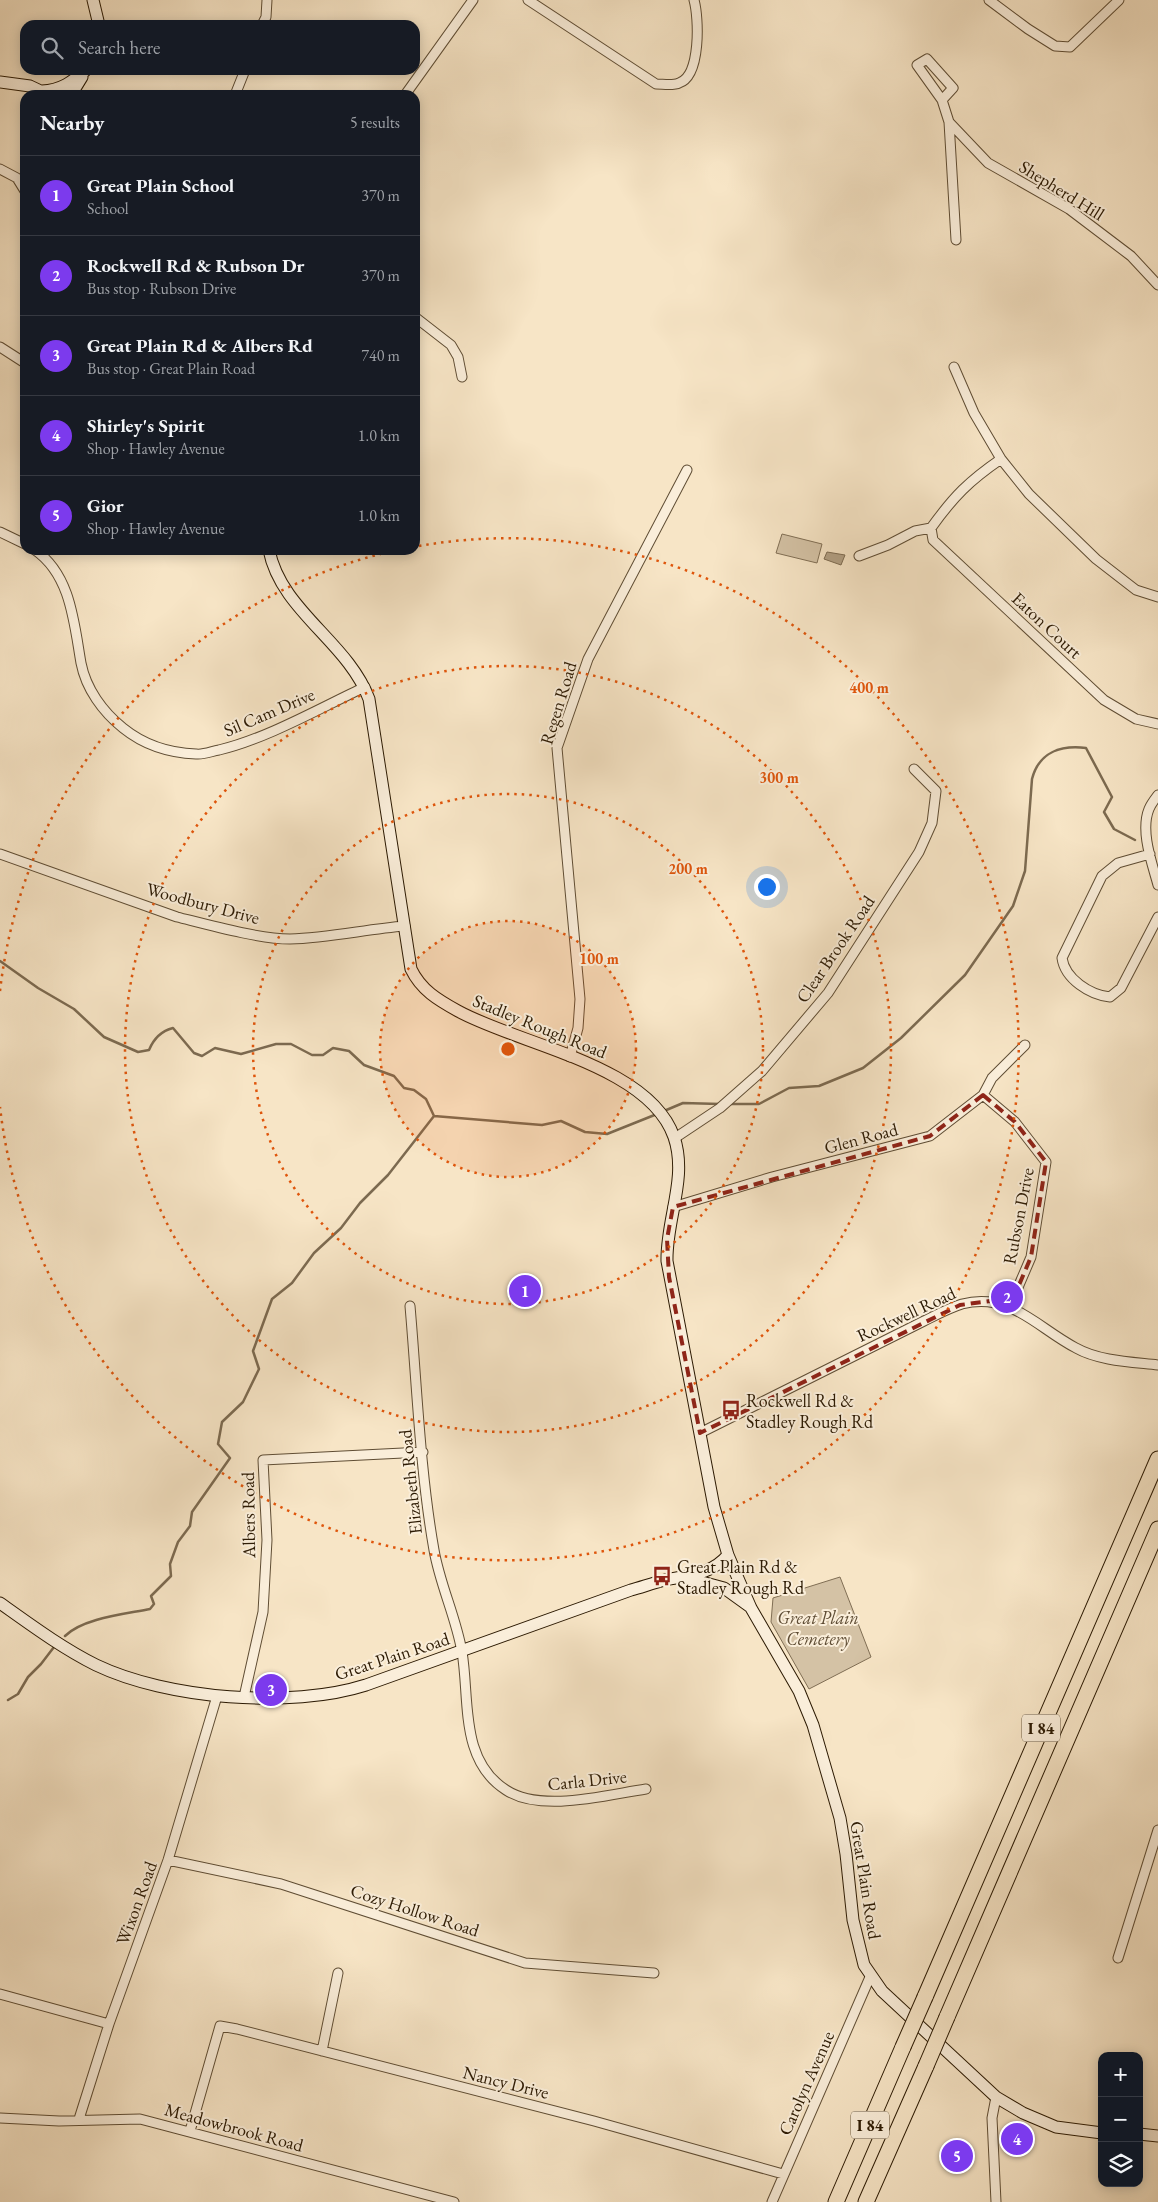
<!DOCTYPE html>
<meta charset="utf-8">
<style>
body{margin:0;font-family:"EB Garamond",serif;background:#242831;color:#f1f3f6}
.controls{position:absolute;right:15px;bottom:15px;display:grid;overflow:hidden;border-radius:10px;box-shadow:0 2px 12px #0003}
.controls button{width:45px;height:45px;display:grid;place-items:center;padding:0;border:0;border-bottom:1px solid #363941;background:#171b24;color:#f1f3f6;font:25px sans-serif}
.you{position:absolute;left:766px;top:886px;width:18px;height:18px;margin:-12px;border:4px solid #fff;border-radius:50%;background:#1a73e8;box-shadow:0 0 0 8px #1a73e833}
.badge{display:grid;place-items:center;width:32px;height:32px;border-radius:50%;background:#7c3aed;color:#fff;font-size:16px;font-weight:700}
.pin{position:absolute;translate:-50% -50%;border:2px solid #fff;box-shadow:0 1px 5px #0006}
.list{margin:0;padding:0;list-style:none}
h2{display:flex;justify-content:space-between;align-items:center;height:65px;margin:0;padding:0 20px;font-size:21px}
h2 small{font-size:16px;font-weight:400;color:#9ea1a6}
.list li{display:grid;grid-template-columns:32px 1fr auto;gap:15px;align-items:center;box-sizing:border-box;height:80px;padding:0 20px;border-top:1px solid #363941}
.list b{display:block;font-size:19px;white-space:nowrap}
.list p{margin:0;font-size:16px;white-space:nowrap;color:#9ea1a6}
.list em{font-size:16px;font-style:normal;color:#9ea1a6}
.icon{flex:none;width:28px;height:28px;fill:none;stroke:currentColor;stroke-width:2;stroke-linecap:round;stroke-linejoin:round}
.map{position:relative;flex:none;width:1158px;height:2202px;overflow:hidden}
.search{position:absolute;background:#171b24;box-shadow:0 2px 12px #0003;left:20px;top:20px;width:400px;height:55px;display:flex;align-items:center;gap:12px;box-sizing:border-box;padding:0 18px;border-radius:15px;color:#9ea1a6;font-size:19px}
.panel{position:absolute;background:#171b24;box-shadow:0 2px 12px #0003;left:20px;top:90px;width:400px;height:465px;border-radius:15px}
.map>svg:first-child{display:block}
.green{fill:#d4c2a5;stroke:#806e54}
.water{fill:#b2a084;stroke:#7c6a50}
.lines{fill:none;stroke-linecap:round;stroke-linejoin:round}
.stream{stroke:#7c6a50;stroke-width:2.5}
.street-casing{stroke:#5f4d34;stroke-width:11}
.secondary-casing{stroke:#2c1a03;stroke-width:13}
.highway-casing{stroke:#2c1a03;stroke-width:17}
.street{stroke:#faeeda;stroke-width:9}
.secondary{stroke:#faeeda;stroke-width:11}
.highway{stroke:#f7e5c6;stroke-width:15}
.highway-bridge-casing{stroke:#2c1a03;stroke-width:17;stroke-linecap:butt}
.highway-bridge{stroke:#f7e5c6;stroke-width:15}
.marked{fill:none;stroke:#8f2418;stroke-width:4;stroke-dasharray:10 6;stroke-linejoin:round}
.ring{fill:none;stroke:#df560c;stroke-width:2.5;stroke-dasharray:2.5 5}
.labels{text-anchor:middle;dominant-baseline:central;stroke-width:4;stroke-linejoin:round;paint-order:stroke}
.shield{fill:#faeeda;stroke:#6a5a44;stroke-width:1}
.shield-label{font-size:16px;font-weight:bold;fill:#2c1a03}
.street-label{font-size:18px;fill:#2c1a03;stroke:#faeeda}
.poi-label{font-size:18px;fill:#2c1a03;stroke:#faeeda;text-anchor:start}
.park-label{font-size:18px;font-style:italic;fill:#5e4c34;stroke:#faeeda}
.centre{fill:#df560c;stroke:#faeeda;stroke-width:2.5}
.ring-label{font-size:15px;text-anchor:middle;font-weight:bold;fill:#df560c;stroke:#faeeda;stroke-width:4;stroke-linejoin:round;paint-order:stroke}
</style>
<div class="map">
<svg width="1158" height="2202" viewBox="0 0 1158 2202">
<rect width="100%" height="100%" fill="#f7e5c6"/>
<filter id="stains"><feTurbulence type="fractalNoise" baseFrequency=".004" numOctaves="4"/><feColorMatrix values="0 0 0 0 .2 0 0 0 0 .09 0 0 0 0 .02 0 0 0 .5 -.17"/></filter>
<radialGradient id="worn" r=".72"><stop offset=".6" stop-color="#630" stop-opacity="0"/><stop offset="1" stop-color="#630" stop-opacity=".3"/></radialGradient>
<path class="green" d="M782 534 822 544 817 563 776 553Z
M840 1577 871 1657 809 1689 771 1622 773 1598Z"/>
<path class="water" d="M827 552 845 555 841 565 824 559Z"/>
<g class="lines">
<path class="stream" d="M0 961 38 988 74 1009 104 1037 138 1052 149 1050C154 1038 161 1031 173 1028L194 1053 202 1056 215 1048 241 1054 276 1044H291L312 1055H323L333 1048 349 1051 364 1065 394 1076 404 1088 414 1090 426 1099 434 1116
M728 1104H759L789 1088 819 1086 863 1068 901 1038 965 975 1013 906 1025 871 1032 779C1039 752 1061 745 1086 748L1112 797 1104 812 1114 829 1135 840
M664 1111 683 1103 720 1104
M65 1636C83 1618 126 1614 150 1609L154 1604 151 1596 171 1576 170 1564 178 1542 190 1526 192 1512 230 1458 218 1444 222 1422 243 1402 259 1369 253 1351 272 1299 292 1283 314 1253 341 1228 360 1203 388 1175 434 1116 542 1125 561 1121 585 1132 607 1134 657 1114
M8 1700 18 1694 28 1677 41 1664 54 1647"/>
<defs>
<path id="street" d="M528 0 656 84C663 84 673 86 679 83 701 76 699 18 694 0
M989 0 1028 29 1055 46 1070 47 1119 0
M262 25 266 17 267 0
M235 95 245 70
M405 95 473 0
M942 100 953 88 927 59 917 65 942 100 949 122 988 163 1069 209 1131 256 1158 285
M949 122 956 240
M0 169 17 178 25 191
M415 317 451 345 458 357 462 377
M0 347 25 363
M954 367 974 413 1001 459 1029 494 1096 559 1136 590 1158 597
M931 528C954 496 969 481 1001 459
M0 532 25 544
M35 550C71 575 74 623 81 663 86 689 103 712 123 728 144 745 169 753 196 754 204 755 212 751 219 750 266 739 320 708 365 687
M859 556 888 545 915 531 931 528 933 540 1104 700 1136 719 1158 724
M1158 795C1155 799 1151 804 1149 809 1140 831 1152 863 1158 885
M0 854 177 917C209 925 259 939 290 939 329 938 367 929 405 926
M1150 854 1118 863 1102 876 1062 958C1065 979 1090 995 1110 997L1121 988 1158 917
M570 1057 578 1028 580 999 557 748 588 659 687 470
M983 1095 1015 1122 1046 1162 1031 1257 1010 1306
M675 1138 720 1108 762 1071 828 993 919 852 932 823 936 791 914 769
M673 1207 772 1177 930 1136 983 1095 992 1078 1025 1045
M410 1306C417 1386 420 1471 434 1550 440 1585 456 1617 462 1652 470 1699 459 1760 506 1790 541 1813 606 1795 646 1789
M700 1433 924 1321C936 1315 949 1308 962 1304 1011 1292 1036 1327 1076 1348 1099 1361 1132 1362 1158 1365
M244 1697 263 1612 267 1540 263 1460 423 1452
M168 1860 281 1884 525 1963 654 1973
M1118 1958 1158 1830
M0 1994 109 2024
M322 2051 338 1973
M996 2097 992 2118 996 2202
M0 2118 59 2121 140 2119 454 2202
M79 2119 109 2024 168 1860 217 1696
M190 2131 220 2026 237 2029 594 2121 783 2174
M772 2202 870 1977"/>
<path id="secondary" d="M93 0 99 25
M0 82 30 86 49 95
M42 91C61 90 72 82 86 70
M71 95 82 77
M269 550C281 611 348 642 369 699L411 969C421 990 438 1000 458 1011 520 1045 649 1065 674 1137 688 1178 666 1219 667 1261L714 1507 728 1555 740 1583 751 1608 799 1691 813 1725 840 1818 846 1854 853 1920 864 1965 882 1991 996 2097 1023 2113 1056 2127 1102 2133
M687 1578 724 1588 749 1606
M0 1603C31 1625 62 1648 96 1665 167 1699 291 1709 366 1685L631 1590C642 1587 653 1583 665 1580 689 1575 711 1575 728 1555
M1139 2134 1158 2136"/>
<path id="highway" d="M925 1997 1158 1459
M947 2017 1158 1529
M836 2202 903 2047
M866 2202 926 2066"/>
</defs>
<use href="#street" class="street-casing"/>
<use href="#secondary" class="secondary-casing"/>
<use href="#highway" class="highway-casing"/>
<use href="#street" class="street"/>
<use href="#secondary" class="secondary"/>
<use href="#highway" class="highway"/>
<defs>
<path id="highway-bridge" d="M903 2047 925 1997
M926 2066 947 2017"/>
</defs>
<use href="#highway-bridge" class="highway-bridge-casing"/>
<use href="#highway-bridge" class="highway-bridge"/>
</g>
<path class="marked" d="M983 1095 1015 1122 1046 1162 1031 1257 1010 1306 990 1301 960 1305 700 1433 669 1277 667 1239 673 1207 930 1136Z"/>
<circle cx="508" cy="1049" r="128" fill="#df560c" fill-opacity=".12"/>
<g class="ring">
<circle cx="508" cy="1049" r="128"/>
<circle cx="508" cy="1049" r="255"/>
<circle cx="508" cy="1049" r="383"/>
<path d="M0 991A511 511 0 0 1 397 550M419 546A511 511 0 1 1 0 1107"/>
</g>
<defs>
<symbol id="bus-bare" viewBox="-9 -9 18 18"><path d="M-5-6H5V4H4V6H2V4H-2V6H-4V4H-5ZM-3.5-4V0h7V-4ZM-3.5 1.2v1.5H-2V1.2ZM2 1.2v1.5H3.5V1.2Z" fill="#8f2418" stroke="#faeeda" stroke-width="2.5" paint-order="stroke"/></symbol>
</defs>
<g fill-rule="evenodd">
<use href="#bus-bare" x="717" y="1396" width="28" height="28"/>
<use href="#bus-bare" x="648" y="1562" width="28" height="28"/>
</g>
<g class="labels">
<g class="shield">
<rect x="1022" y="1714.5" width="38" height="27" rx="4"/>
<rect x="851" y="2111.5" width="38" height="27" rx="4"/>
</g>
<g class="shield-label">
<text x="1041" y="1728">I 84</text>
<text x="870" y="2125">I 84</text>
</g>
<g class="street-label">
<text transform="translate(1062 190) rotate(32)">Shepherd Hill</text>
<text transform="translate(1047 625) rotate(43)">Eaton Court</text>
<text transform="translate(558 703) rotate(-73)">Regen Road</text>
<text transform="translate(269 712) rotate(-23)">Sil Cam Drive</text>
<text transform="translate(203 903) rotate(15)">Woodbury Drive</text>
<text transform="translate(835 949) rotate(-56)">Clear Brook Road</text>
<text transform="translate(540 1026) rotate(22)">Stadley Rough Road</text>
<text transform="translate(861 1138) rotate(-15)">Glen Road</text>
<text transform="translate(1018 1216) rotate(-79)">Rubson Drive</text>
<text transform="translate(906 1314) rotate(-25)">Rockwell Road</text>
<text transform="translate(410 1482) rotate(-96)">Elizabeth Road</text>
<text transform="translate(248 1515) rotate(-91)">Albers Road</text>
<text transform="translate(392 1656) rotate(-18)">Great Plain Road</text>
<text transform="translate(587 1780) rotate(-6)">Carla Drive</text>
<text transform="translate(866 1880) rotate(81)">Great Plain Road</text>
<text transform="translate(136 1903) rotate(-70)">Wixon Road</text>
<text transform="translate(415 1910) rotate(18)">Cozy Hollow Road</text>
<text transform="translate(506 2082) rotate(14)">Nancy Drive</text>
<text transform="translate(806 2083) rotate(-66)">Carolyn Avenue</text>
<text transform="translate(234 2127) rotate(15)">Meadowbrook Road</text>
</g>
<g class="poi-label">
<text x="746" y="1400">Rockwell Rd &amp;<tspan x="746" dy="21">Stadley Rough Rd</tspan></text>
<text x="677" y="1566">Great Plain Rd &amp;<tspan x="677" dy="21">Stadley Rough Rd</tspan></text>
</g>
<g class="park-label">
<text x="818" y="1617">Great Plain<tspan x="818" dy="21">Cemetery</tspan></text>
</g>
</g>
<circle cx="508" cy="1049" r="8" class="centre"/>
<g class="ring-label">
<text x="869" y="693">400 m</text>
<text x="779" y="783">300 m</text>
<text x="688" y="874">200 m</text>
<text x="599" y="964">100 m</text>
</g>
<rect width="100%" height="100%" filter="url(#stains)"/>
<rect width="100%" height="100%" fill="url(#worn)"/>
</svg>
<div class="controls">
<button>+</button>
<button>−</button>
<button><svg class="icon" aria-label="layers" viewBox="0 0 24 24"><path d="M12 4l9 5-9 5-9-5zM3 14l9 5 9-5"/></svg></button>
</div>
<div class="you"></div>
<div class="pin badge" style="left:525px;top:1291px">1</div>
<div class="pin badge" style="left:1007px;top:1297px">2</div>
<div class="pin badge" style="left:271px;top:1690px">3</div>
<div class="pin badge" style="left:1017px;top:2139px">4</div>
<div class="pin badge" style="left:957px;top:2156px">5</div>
<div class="search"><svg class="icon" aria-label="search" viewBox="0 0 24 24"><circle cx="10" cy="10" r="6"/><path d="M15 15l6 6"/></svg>Search here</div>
<section class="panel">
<h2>Nearby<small>5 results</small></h2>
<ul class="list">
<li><span class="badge">1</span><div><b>Great Plain School</b><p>School</p></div><em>370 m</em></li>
<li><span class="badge">2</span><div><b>Rockwell Rd &amp; Rubson Dr</b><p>Bus stop · Rubson Drive</p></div><em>370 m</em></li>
<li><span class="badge">3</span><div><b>Great Plain Rd &amp; Albers Rd</b><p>Bus stop · Great Plain Road</p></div><em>740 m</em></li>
<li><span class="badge">4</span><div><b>Shirley's Spirit</b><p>Shop · Hawley Avenue</p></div><em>1.0 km</em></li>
<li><span class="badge">5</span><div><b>Gior</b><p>Shop · Hawley Avenue</p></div><em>1.0 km</em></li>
</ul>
</section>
</div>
